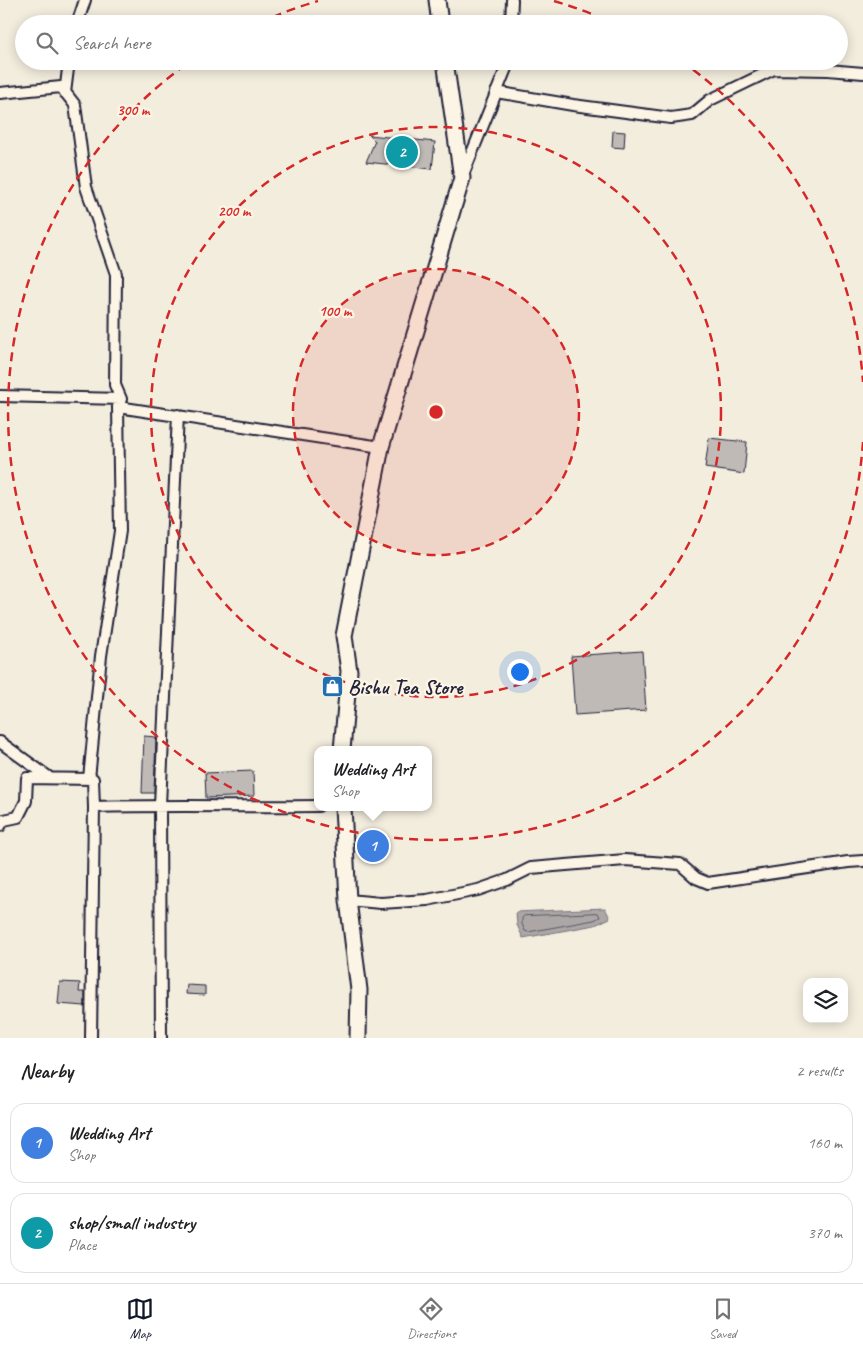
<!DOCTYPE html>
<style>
body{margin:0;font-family:Caveat,sans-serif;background:#f2f2f2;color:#202124}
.controls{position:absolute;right:15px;bottom:15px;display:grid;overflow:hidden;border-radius:10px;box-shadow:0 2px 12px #0003}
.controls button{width:45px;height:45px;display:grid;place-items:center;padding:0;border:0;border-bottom:1px solid #e0e0e0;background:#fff;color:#202124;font:25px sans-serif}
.you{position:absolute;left:519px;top:671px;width:18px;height:18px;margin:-12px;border:4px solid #fff;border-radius:50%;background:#1a73e8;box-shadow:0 0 0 8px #1a73e833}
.badge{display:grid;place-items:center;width:32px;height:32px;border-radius:50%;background:#111827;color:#fff;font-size:16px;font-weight:700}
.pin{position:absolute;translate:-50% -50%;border:2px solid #fff;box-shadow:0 1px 5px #0006}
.popup{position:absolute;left:314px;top:746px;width:118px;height:65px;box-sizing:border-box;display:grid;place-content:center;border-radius:10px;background:#fff;filter:drop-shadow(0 1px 4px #0005);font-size:16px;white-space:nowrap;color:#757577}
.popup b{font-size:19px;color:#202124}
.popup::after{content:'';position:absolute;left:50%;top:100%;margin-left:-10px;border:10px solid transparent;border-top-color:#fff}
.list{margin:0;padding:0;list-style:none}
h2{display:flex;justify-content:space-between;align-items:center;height:65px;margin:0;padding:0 20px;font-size:21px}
h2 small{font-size:16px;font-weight:400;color:#757577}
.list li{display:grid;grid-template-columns:32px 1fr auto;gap:15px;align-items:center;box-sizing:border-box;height:80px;margin:0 10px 10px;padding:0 10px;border:1px solid #e0e0e0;border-radius:15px}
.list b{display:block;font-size:19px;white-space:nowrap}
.list p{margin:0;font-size:16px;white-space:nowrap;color:#757577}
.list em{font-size:16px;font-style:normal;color:#757577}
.icon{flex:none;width:28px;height:28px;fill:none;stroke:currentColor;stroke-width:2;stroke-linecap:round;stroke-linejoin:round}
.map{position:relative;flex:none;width:863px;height:1038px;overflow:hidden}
.search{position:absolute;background:#fff;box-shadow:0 2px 12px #0003;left:15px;right:15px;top:15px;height:55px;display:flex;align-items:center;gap:12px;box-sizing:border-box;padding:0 18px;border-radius:28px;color:#757577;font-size:19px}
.sheet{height:245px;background:#fff}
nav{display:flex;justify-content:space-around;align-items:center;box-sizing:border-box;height:70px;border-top:1px solid #e0e0e0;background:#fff;font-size:14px;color:#757577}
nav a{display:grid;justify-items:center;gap:2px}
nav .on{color:#111827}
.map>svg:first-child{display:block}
.water{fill:#aca7a6;stroke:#75727b}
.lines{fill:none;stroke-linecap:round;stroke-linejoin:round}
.shore{stroke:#595766;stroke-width:1}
.building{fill:#bfbab6;stroke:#22223b}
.minor-casing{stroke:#22223b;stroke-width:14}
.secondary-casing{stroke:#22223b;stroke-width:19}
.minor{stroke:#fcf5e5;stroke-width:10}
.secondary{stroke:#fcf5e5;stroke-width:15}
.ring{fill:none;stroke:#d62828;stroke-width:2.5;stroke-dasharray:9 6}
.labels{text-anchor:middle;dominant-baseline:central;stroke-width:4.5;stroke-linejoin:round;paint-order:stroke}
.poi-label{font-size:21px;font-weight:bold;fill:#22223b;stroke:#fcf5e5;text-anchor:start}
.centre{fill:#d62828;stroke:#fcf5e5;stroke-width:2.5}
.ring-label{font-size:15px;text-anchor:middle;font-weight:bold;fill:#d62828;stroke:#fcf5e5;stroke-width:4.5;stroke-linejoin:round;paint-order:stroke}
</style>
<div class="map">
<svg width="863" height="1038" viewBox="0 0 863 1038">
<rect width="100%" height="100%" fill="#f3edde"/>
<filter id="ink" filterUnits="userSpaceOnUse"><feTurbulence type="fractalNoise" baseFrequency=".02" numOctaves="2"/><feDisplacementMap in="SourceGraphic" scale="10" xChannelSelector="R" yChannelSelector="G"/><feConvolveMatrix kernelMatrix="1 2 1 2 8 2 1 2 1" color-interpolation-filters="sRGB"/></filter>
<g filter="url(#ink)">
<path class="water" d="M605 908 610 918 595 925 523 938 517 925 516 912Z"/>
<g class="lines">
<path class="shore" d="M598 913 600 917 594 920 528 932 525 931 522 924V918L524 916Z"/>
</g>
<path class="building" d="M613 131 625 132 624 148 612 147Z
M369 135 435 142 432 169 366 162 375 141Z
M709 438 747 442 744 474 705 468Z
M642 651 646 710 575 715 571 656Z
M144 736 156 737 154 793H142Z
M253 771 254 796 206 798 205 773Z
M60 982 80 983 79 992H85V1006L58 1004Z
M187 985 205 986V995L186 994Z"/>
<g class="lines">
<defs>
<path id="minor" d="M77 24 85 0
M511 24 512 0
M496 92 573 105 671 118 692 115 710 100 774 69 828 70 863 73
M0 93 61 87 75 105 86 187 116 274 115 385 121 399 118 407 120 531 101 656 89 779
M65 93 69 61
M463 175 509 61
M0 396 121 399
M118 407 381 447
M0 742 50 778
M94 807C169 805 243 807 318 806
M0 826 4 820 18 817 26 801 27 778 93 779 94 807 91 1038
M348 900 381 903 427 900 478 890 507 880 531 868 625 860 680 864 696 878 708 883 848 862 863 861
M161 1038 160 805 178 415"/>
<path id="secondary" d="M437 0 440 24
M342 750 349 671 344 636 381 447 462 178 445 61
M343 807 348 900 359 990 358 1038"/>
</defs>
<use href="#minor" class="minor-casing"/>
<use href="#secondary" class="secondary-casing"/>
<use href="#minor" class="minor"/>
<use href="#secondary" class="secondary"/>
</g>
</g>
<circle cx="436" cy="412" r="143" fill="#d62828" fill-opacity=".12"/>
<g class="ring">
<circle cx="436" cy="412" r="143"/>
<circle cx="436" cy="412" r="285"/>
<path d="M863 442A428 428 0 1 1 191 61M259 23A428 428 0 0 1 318 1M554 1A428 428 0 0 1 613 23M681 61A428 428 0 0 1 863 382"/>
</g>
<defs>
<symbol id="shop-square" viewBox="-11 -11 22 22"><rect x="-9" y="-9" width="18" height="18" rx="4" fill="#1f6fb2" stroke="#fcf5e5"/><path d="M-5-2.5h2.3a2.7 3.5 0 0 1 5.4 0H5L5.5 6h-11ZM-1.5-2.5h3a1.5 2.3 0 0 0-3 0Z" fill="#fff"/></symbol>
</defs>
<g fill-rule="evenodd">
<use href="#shop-square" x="320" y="674" width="25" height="25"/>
</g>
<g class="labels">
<g class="poi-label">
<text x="348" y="687">Bishu Tea Store</text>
</g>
</g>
<circle cx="436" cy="412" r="8" class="centre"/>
<g class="ring-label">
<text x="133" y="115">300 m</text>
<text x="234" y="216">200 m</text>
<text x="335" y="316">100 m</text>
</g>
</svg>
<div class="controls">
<button><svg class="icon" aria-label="layers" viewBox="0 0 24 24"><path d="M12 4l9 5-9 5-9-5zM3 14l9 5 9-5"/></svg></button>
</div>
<div class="you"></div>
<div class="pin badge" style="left:373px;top:846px;background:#3f7fe0">1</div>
<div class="popup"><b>Wedding Art</b>Shop</div>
<div class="pin badge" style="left:402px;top:152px;background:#0f9aa8">2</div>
<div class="search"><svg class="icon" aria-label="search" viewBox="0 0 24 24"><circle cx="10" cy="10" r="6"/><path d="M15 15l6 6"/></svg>Search here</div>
</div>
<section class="sheet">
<h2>Nearby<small>2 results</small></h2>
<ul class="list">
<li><span class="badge" style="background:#3f7fe0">1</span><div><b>Wedding Art</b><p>Shop</p></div><em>160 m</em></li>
<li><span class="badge" style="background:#0f9aa8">2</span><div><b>shop/small industry</b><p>Place</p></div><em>370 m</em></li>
</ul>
</section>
<nav>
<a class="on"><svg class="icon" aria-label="map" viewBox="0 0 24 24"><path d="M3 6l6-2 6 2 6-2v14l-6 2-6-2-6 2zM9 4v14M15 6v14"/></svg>Map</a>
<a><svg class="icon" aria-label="directions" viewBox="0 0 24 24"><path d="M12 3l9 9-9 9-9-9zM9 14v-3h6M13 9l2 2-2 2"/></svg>Directions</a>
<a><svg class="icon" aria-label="saved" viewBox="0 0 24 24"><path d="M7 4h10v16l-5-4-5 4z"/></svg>Saved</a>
</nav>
